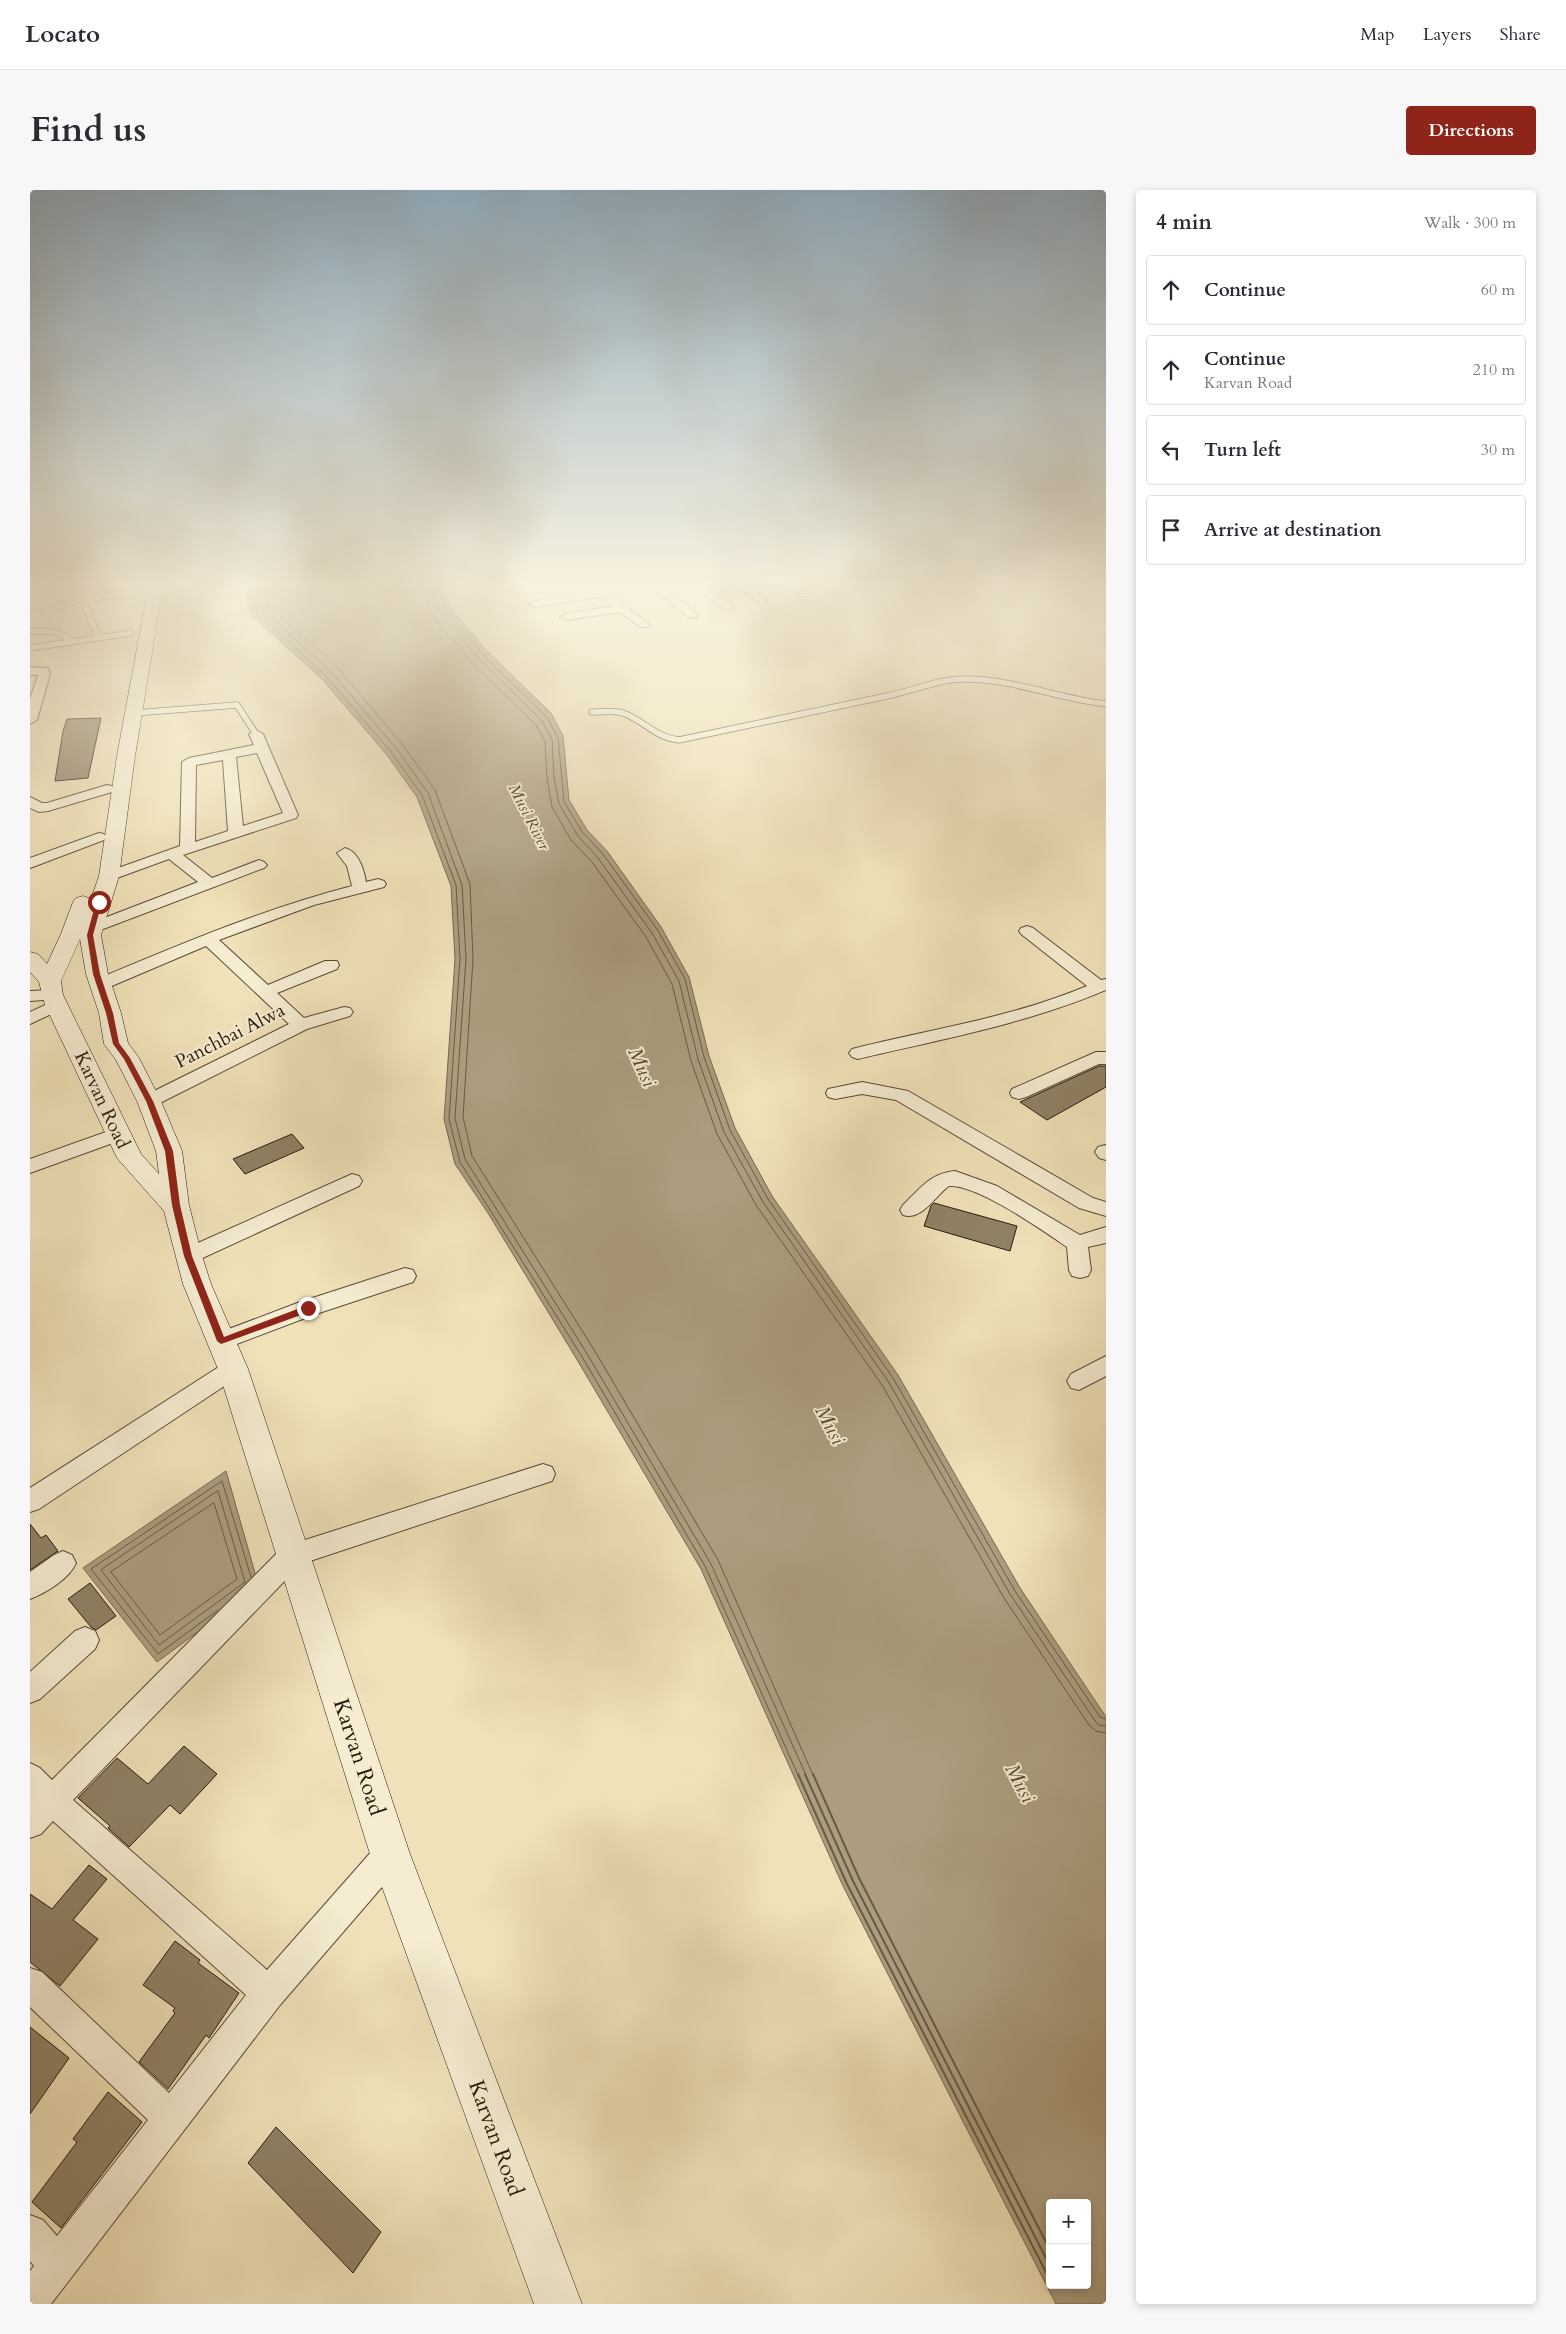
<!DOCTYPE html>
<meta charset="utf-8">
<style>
body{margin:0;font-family:Cardo,serif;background:#f7f7f7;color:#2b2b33}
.controls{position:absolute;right:15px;bottom:15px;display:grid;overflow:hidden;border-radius:5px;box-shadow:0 2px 8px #0003}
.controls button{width:45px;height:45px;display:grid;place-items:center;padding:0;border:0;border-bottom:1px solid #e1e1e2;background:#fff;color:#2b2b33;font:25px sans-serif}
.stop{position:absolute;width:15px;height:15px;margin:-11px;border:4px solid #8f2418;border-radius:50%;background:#fff}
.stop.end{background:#8f2418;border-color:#fff;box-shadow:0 1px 5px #0008}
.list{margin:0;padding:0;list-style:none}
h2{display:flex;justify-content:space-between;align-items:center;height:65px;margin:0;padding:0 20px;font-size:21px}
h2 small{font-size:16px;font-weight:400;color:#7c7c81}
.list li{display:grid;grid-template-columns:32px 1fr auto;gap:15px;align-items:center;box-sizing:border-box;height:70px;margin:0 10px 10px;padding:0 10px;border:1px solid #e1e1e2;border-radius:5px}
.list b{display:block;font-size:19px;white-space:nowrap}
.list p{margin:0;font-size:16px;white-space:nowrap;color:#7c7c81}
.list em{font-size:16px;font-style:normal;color:#7c7c81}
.icon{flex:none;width:28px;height:28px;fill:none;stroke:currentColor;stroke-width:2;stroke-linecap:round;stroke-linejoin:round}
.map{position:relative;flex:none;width:1076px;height:2114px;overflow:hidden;border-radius:5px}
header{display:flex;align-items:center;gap:30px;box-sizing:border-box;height:70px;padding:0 25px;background:#fff;border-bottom:1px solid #e1e1e2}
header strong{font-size:24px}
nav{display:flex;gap:28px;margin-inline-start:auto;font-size:18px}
.intro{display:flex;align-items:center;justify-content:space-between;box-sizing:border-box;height:120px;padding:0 30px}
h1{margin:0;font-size:35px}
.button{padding:12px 22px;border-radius:5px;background:#8f2418;color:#fff;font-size:18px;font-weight:700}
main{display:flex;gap:30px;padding:0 30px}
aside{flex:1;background:#fff;border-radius:5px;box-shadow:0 2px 8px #0003}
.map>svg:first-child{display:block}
.water{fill:#ab9d7e;stroke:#766850;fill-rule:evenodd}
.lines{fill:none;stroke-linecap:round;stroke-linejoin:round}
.shore-far1{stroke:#685b45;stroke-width:1}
.shore{stroke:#685b45;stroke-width:2}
.building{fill:#8f8165;stroke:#26190c}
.lane-casing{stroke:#584b37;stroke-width:7}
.street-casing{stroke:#584b37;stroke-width:2}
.secondary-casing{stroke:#26190c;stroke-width:1}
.lane{stroke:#f5ecd1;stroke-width:5.5}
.street{fill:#f5ecd1;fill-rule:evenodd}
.secondary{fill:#f5ecd1;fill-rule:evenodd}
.route{fill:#8f2418}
.labels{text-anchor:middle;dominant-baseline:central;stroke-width:4;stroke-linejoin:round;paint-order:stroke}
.far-water-label{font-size:16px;font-style:italic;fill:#5b4e3a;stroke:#f5ecd1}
.street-label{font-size:19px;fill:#26190c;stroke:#f5ecd1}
.water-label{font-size:20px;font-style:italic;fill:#5b4e3a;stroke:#f5ecd1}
.near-street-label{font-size:22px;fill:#26190c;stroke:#f5ecd1}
</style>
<header>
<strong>Locato</strong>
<nav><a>Map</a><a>Layers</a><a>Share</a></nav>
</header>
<div class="intro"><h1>Find us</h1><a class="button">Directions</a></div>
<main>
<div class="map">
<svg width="1076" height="2114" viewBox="0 0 1076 2114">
<rect width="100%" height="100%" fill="#f0e1b8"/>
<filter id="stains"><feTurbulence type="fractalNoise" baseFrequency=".004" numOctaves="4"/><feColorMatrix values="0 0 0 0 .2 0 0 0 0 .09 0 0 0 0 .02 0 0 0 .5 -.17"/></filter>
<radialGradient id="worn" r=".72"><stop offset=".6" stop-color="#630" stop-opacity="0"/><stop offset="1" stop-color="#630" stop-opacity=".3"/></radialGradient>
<path class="water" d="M220 395H408L426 425 459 463 521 523 533 546 539 610 557 640 577 661 631 737 659 787 679 866 705 938 742 1006 868 1185 990 1398 1076 1527V2114H1026L813 1696 671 1379 546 1168 458 1023 425 974 414 929 425 769 421 696 387 607 357 565 292 489 222 426 217 409ZM1020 2013H1057V2095H1020Z
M196 1281 229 1397 127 1472 53 1378Z"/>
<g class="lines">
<path class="shore-far1" d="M224 395 222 409 227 423 296 486 361 562 392 605 426 695 430 769 419 929 430 972 551 1165 675 1376 768 1585
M231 395 229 408 233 420 300 481 366 558 398 603 432 695 436 769 425 928 435 969 556 1162 681 1374 776 1585
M238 395 236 408 239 416 306 476 372 554 405 600 440 694 443 769 433 927 442 966 563 1158 688 1370 783 1585
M391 395 393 406 411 437 445 476 506 535 515 552 517 588 522 617 541 650 562 672 616 747 642 794 661 871 687 944 726 1015 852 1195 974 1408 1059 1535 1066 1541 1076 1543
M398 395 417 432 451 471 512 531 522 549 524 587 529 614 548 646 568 668 622 743 649 791 668 869 694 942 733 1012 858 1191 980 1404 1065 1531 1069 1535 1076 1536
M405 395 422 428 455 467 517 527 528 548 534 612 553 643 573 664 627 739 655 789 674 867 700 940 738 1009 863 1188 985 1401 1070 1527 1076 1529
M188 1301 215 1392 129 1455 71 1380Z
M184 1313 207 1389 130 1445 81 1382Z
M188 1420 128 1464 61 1379 192 1291 221 1387"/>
<path class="shore" d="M768 1584 817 1694 1020 2090
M775 1584 823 1691 1020 2076
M783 1584 829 1688 1020 2060"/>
</g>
<path class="building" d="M71 528 58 588 25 591 33 541 37 529Z
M1069 876H1076V897L1017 930 990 912Z
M262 944 274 958 215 984 203 969Z
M904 1013 987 1036 980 1061 894 1036 901 1016Z
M0 1334 11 1348 16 1345 28 1361 0 1380Z
M60 1393 86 1426 66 1440 61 1437 38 1409Z
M154 1556 187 1584 150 1624 140 1615 99 1657 78 1638 80 1636 48 1608 87 1568 118 1594Z
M59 1675 77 1689 43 1730 68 1749 30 1796 0 1772V1704L22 1719Z
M145 1751 170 1770 168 1773 209 1803 179 1848 176 1845 138 1899 109 1872 145 1823 143 1821 145 1818 113 1795Z
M0 1837 39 1868 0 1924Z
M78 1902 112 1932 31 2038 2 2012 47 1952 43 1949Z
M246 1937 351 2042 323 2083 218 1973Z"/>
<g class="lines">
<defs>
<path id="lane" d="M92 404 107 402
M0 407 42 395
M0 425 53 409 68 447
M0 441 26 442 40 450
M0 458 101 443
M562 522C572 522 583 520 593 523 615 531 624 547 649 550 718 535 788 521 857 506 883 501 908 489 934 489 985 489 1028 509 1076 514
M104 523 207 515 226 544"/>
<path id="street" d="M514 395 535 397 529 400 483 405 477 402 483 399Z
M620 395H632L668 425 662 428 658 427Z
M662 395H675L704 417 698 420 694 419Z
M707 395H719L737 410 731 413 727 412Z
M756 395H769L780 404 778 406H770Z
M801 395H813L815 397 809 400Z
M574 400 618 433 620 435 618 437H610L590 422 536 430 530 427 536 424 583 416 572 407 505 417 499 414 505 411Z
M92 401 96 402V406L53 412 47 409 53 406Z
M0 477 18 478 20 484 7 530 0 534V509L8 485H0Z
M226 540 233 544 268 625 266 628 153 665 182 688 229 670 234 672 237 675 234 678 68 741H56L54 738 56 735 168 692 139 669 84 689H74L71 686 74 683 150 656 152 572 159 568 224 555 219 544ZM227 563 253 623 213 636 206 567ZM193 570 198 641 165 652 166 575Z
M77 595 82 596 84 599 82 602 18 621 9 622 0 618V607L12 613H17Z
M69 643 74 644 76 647 74 650 0 678V668Z
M315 658C329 662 334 680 336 692L348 689 354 691 356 694 354 697 284 715 189 750 238 795 295 771H307L309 775 307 779 247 803 274 828 314 817 320 818 323 822 320 826 277 839 126 915 119 917 112 915 110 911 112 907 259 834 176 756 77 798H65L62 794 65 790C149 755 233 719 322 696L317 676 307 663Z
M997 736 1003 738 1071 790 1076 789V800C996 834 912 849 828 869L822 867 819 863 822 859C901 839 981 828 1057 796L991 744 989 741 991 738Z
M22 800 28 801 31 805 28 809 0 811V801Z
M26 810 32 811 35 815 32 819 0 834V822Z
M1066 862H1076V874H1069L996 907 989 909 982 907 980 903 982 899Z
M832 892 878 901 1063 1008 1076 1012V1026L1049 1018 866 910 832 904 805 909 798 907 796 903 798 899Z
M87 938 94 939 97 944 94 949 0 983V969Z
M1075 955 1076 956V970L1069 968 1065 962 1068 957Z
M925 981 967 996 1050 1045 1076 1037V1053L1058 1057 1061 1080 1058 1086 1050 1088 1042 1086 1039 1080 1037 1057C1012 1040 947 994 919 996 905 1006 892 1031 873 1025L870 1020 873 1015C890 999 900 983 925 981Z
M322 984 329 986 332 991 329 996 166 1071 158 1074 150 1071 147 1066 150 1061Z
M375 1078 383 1080 386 1086 383 1092 286 1124 191 1160 183 1157 180 1151 183 1145 270 1112Z
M1076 1166V1186L1049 1200 1041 1198 1037 1191 1041 1184Z
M203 1170 211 1173 215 1179 211 1185 9 1319 0 1322V1298L195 1173Z
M513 1274 522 1277 525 1284 522 1291 271 1374 43 1610 237 1780 349 1653 360 1649 371 1653 375 1664 371 1675 250 1815 21 2114H0V2081L4 2076 0 2071V2025L13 2030 27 2046 118 1930 0 1817V1778L12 1782 139 1903 216 1805 23 1631 11 1644 0 1648V1573L10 1578 22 1590 253 1357Z
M33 1361 42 1365 46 1373C39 1389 16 1403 0 1409V1382L24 1365Z
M55 1437 65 1441 69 1450 65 1459 10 1509 0 1513V1482L45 1441Z"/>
<path id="secondary" d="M119 395H133L105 566 89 686 71 745 78 784 91 823 98 853 109 868 131 911 152 961 159 1015 172 1066 181 1094 218 1179 380 1664 552 2114H504L340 1664 188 1179 153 1094 134 1021 87 968 15 815 9 792 0 782V762L8 764 17 774 31 744 43 712 46 708 53 706 61 709 69 686 87 566ZM50 749 56 784 69 823 74 854 86 870 107 911 126 961 129 984 111 964 33 805 31 791Z"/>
</defs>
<use href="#lane" class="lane-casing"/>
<use href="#street" class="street-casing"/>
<use href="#secondary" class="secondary-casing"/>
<use href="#lane" class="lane"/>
<use href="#street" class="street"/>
<use href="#secondary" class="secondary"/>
</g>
<linearGradient id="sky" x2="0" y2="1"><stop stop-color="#8fabbe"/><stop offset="0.57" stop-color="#f8f2df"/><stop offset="1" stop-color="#f8f2df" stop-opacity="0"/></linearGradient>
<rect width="1076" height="691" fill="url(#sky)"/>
<path class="route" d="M69 710 72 712 63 745 70 784 83 823 89 853 100 868 123 911 143 961 150 1015 162 1066 194 1147 278 1115 282 1116V1121L194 1153 191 1154 187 1151 154 1066 142 1015 135 961 116 911 94 869 83 854 76 823 63 784 57 745 66 712Z"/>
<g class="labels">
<g class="far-water-label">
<text transform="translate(499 627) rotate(63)">Musi River</text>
</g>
<g class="street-label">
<text transform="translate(200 846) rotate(-27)">Panchbai Alwa</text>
<text transform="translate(72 910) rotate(65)">Karvan Road</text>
</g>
<g class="water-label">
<text transform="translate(612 877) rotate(66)">Musi</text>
<text transform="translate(800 1235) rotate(62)">Musi</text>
<text transform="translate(990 1593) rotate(62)">Musi</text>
</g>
<g class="near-street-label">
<text transform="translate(329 1567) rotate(72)">Karvan Road</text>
<text transform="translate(466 1948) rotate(70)">Karvan Road</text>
</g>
</g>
<rect width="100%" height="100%" filter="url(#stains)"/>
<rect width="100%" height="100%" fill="url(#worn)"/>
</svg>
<div class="controls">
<button>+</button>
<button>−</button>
</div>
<div class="stop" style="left:69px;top:712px"></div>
<div class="stop end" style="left:278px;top:1118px"></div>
</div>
<aside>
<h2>4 min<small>Walk · 300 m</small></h2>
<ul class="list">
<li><svg class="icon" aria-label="ahead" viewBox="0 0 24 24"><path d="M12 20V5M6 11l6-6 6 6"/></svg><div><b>Continue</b></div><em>60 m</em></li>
<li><svg class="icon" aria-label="ahead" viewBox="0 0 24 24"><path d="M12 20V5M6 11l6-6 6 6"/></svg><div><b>Continue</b><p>Karvan Road</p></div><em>210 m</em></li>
<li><svg class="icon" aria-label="left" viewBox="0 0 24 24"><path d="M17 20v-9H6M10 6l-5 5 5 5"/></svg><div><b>Turn left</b></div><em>30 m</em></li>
<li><svg class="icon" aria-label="arrive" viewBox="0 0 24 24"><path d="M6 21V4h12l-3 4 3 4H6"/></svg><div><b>Arrive at destination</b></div></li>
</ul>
</aside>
</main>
